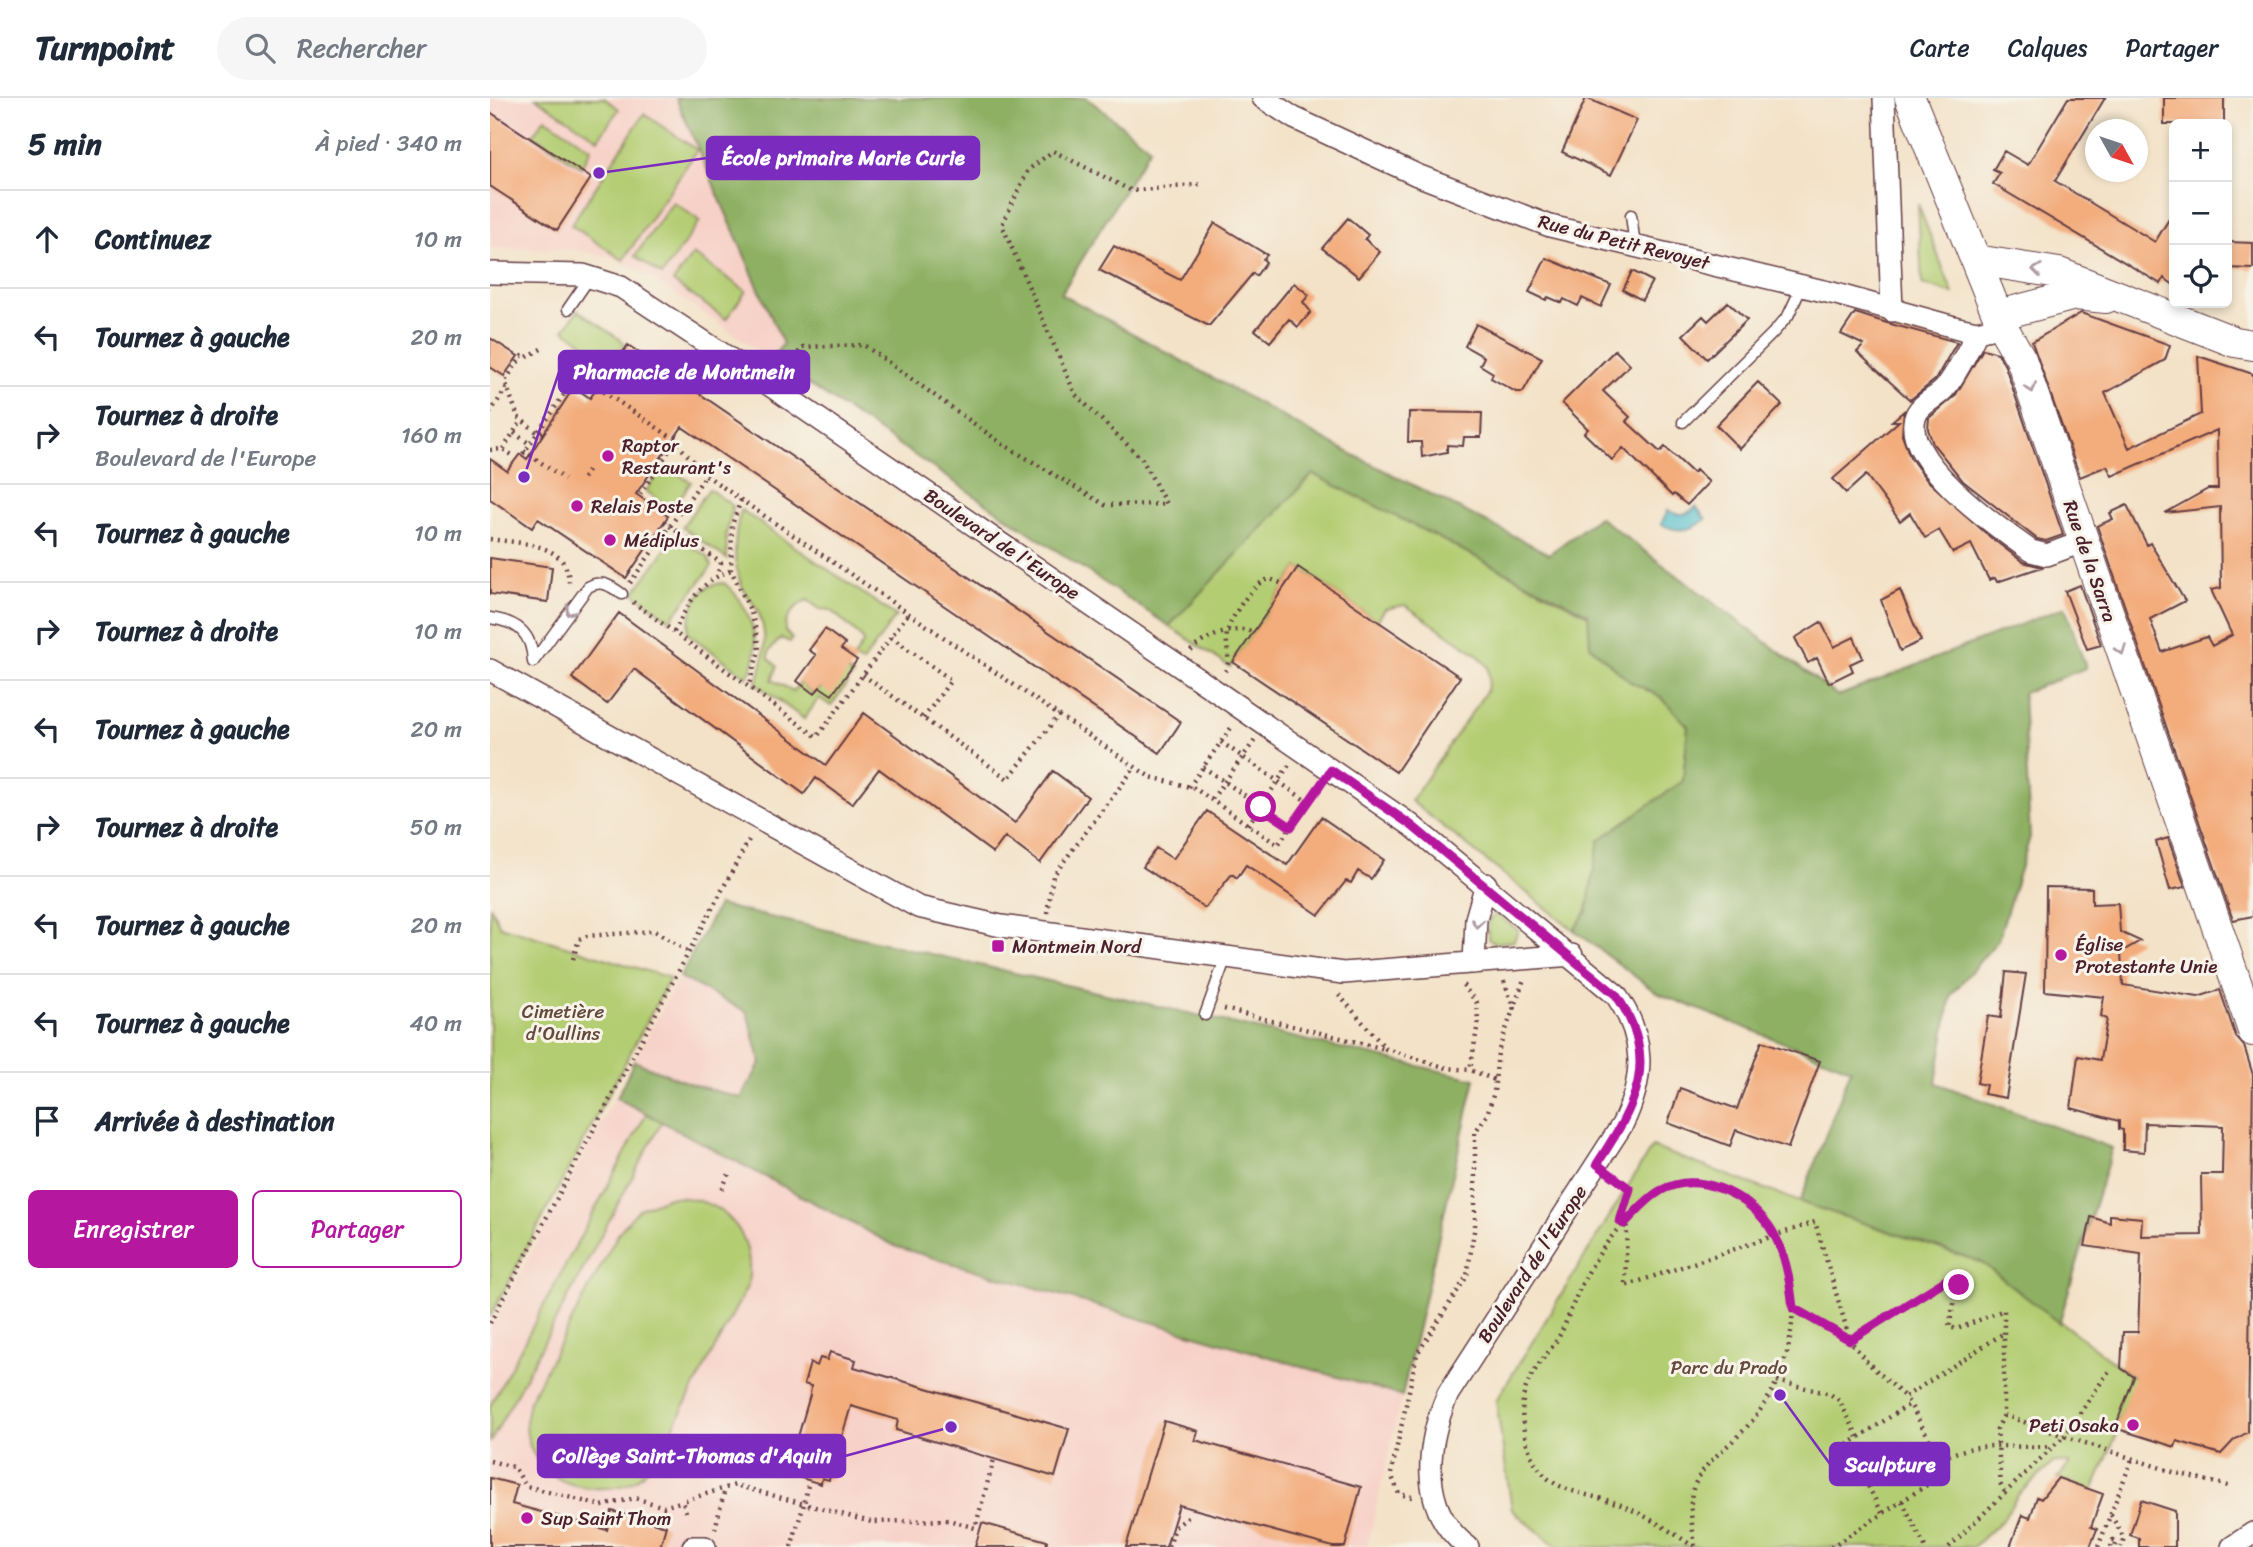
<!DOCTYPE html>
<html lang="fr">
<meta charset="utf-8">
<style>
body{margin:0;font-family:Sriracha,sans-serif;background:#f6f6f7;color:#1f2937}
.controls{position:absolute;right:21px;top:21px;display:grid;overflow:hidden;border-radius:10px;box-shadow:0 4px 10px #0003}
.controls button{width:63px;height:63px;display:grid;place-items:center;padding:0;border:0;border-bottom:2px solid #e0e1e3;background:#fff;color:#1f2937;font:35px sans-serif}
.compass{position:absolute;left:1595px;top:21px;width:63px;height:63px;border-radius:50%;background:#fff;box-shadow:0 4px 10px #0003;rotate:130deg}
.stop{position:absolute;width:21px;height:21px;margin:-16px;border:5px solid #b5179e;border-radius:50%;background:#fff}
.stop.end{background:#b5179e;border-color:#fff;box-shadow:0 2px 7px #0008}
.list{margin:0;padding:0;list-style:none}
h2{display:flex;justify-content:space-between;align-items:center;height:91px;margin:0;padding:0 28px;font-size:30px}
h2 small{font-size:23px;font-weight:400;color:#747a83}
.list li{display:grid;grid-template-columns:46px 1fr auto;gap:21px;align-items:center;box-sizing:border-box;height:98px;padding:0 28px;border-top:2px solid #e0e1e3}
.list b{display:block;font-size:26px;white-space:nowrap}
.list p{margin:0;font-size:23px;white-space:nowrap;color:#747a83}
.list em{font-size:23px;font-style:normal;color:#747a83}
.actions{display:flex;gap:14px;padding:21px 28px}
.actions a{flex:1;padding:16px 0;border:2px solid #b5179e;border-radius:10px;text-align:center;font-size:24px;color:#b5179e}
.actions .main{background:#b5179e;color:#fff}
.icon{flex:none;width:38px;height:38px;fill:none;stroke:currentColor;stroke-width:2;stroke-linecap:round;stroke-linejoin:round}
.map{position:relative;flex:none;width:1763px;height:1449px;overflow:hidden}
header{display:flex;align-items:center;gap:42px;box-sizing:border-box;height:98px;padding:0 35px;background:#fff;border-bottom:2px solid #e0e1e3}
header strong{font-size:33px}
nav{display:flex;gap:38px;margin-inline-start:auto;font-size:24px}
.search{width:490px;height:63px;background:#f6f6f7;display:flex;align-items:center;gap:18px;box-sizing:border-box;padding:0 24px;border-radius:38px;color:#747a83;font-size:26px}
main{display:flex}
aside{flex:1;background:#fff}
.map>svg:first-child{display:block}
.built{fill:#f7d1c7}
.green{fill:#b3cd72;stroke:#7e764e;stroke-width:2}
.forest{fill:#8eb064;stroke:#6c6848;stroke-width:2}
.water{fill:#52bfcc;stroke:#4e6f7c;stroke-width:2}
.building{fill:#f3ac7c}
.lines{fill:none;stroke-linecap:round;stroke-linejoin:round}
.lane-casing{stroke:#633c43;stroke-width:13}
.street-casing{stroke:#633c43;stroke-width:24}
.secondary-casing{stroke:#633c43;stroke-width:32}
.path{stroke:#633c43;stroke-width:4.5;stroke-dasharray:2 5;stroke-linecap:butt}
.lane{stroke:#fff;stroke-width:10}
.street{stroke:#fff;stroke-width:21}
.secondary{stroke:#fff;stroke-width:30}
.oneway{stroke:#ae9aa0}
.route{stroke:#b5179e;stroke-width:9}
.poi-dot{fill:#b5179e;stroke:#f7f3e8;stroke-width:2.5}
.labels{text-anchor:middle;dominant-baseline:central;stroke-width:6;stroke-linejoin:round;paint-order:stroke}
.street-label{font-size:19px;fill:#4a1f2b;stroke:#f7f3e8}
.poi-label{font-size:19px;fill:#4a1f2b;stroke:#f7f3e8;text-anchor:start}
.park-label{font-size:19px;fill:#644a3d;stroke:#f7f3e8}
.leader{fill:none;stroke:#7b2cbf;stroke-width:2.5}
.callout-dot{fill:#7b2cbf;stroke:#f7f3e8;stroke-width:2.5}
.callout{fill:#7b2cbf;stroke:#7b2cbf;stroke-width:2.5}
.callout-label{font-size:21px;text-anchor:middle;font-weight:bold;fill:#fff}
</style>
<header>
<strong>Turnpoint</strong>
<div class="search"><svg class="icon" aria-label="search" viewBox="0 0 24 24"><circle cx="10" cy="10" r="6"/><path d="M15 15l6 6"/></svg>Rechercher</div>
<nav><a>Carte</a><a>Calques</a><a>Partager</a></nav>
</header>
<main>
<aside>
<h2>5 min<small>À pied · 340 m</small></h2>
<ul class="list">
<li><svg class="icon" aria-label="ahead" viewBox="0 0 24 24"><path d="M12 20V5M6 11l6-6 6 6"/></svg><div><b>Continuez</b></div><em>10 m</em></li>
<li><svg class="icon" aria-label="left" viewBox="0 0 24 24"><path d="M17 20v-9H6M10 6l-5 5 5 5"/></svg><div><b>Tournez à gauche</b></div><em>20 m</em></li>
<li><svg class="icon" aria-label="right" viewBox="0 0 24 24"><path d="M7 20v-9h11M14 6l5 5-5 5"/></svg><div><b>Tournez à droite</b><p>Boulevard de l'Europe</p></div><em>160 m</em></li>
<li><svg class="icon" aria-label="left" viewBox="0 0 24 24"><path d="M17 20v-9H6M10 6l-5 5 5 5"/></svg><div><b>Tournez à gauche</b></div><em>10 m</em></li>
<li><svg class="icon" aria-label="right" viewBox="0 0 24 24"><path d="M7 20v-9h11M14 6l5 5-5 5"/></svg><div><b>Tournez à droite</b></div><em>10 m</em></li>
<li><svg class="icon" aria-label="left" viewBox="0 0 24 24"><path d="M17 20v-9H6M10 6l-5 5 5 5"/></svg><div><b>Tournez à gauche</b></div><em>20 m</em></li>
<li><svg class="icon" aria-label="right" viewBox="0 0 24 24"><path d="M7 20v-9h11M14 6l5 5-5 5"/></svg><div><b>Tournez à droite</b></div><em>50 m</em></li>
<li><svg class="icon" aria-label="left" viewBox="0 0 24 24"><path d="M17 20v-9H6M10 6l-5 5 5 5"/></svg><div><b>Tournez à gauche</b></div><em>20 m</em></li>
<li><svg class="icon" aria-label="left" viewBox="0 0 24 24"><path d="M17 20v-9H6M10 6l-5 5 5 5"/></svg><div><b>Tournez à gauche</b></div><em>40 m</em></li>
<li><svg class="icon" aria-label="arrive" viewBox="0 0 24 24"><path d="M6 21V4h12l-3 4 3 4H6"/></svg><div><b>Arrivée à destination</b></div></li>
</ul>
<div class="actions"><a class="main">Enregistrer</a><a>Partager</a></div>
</aside>
<div class="map">
<svg width="1763" height="1449" viewBox="0 0 1763 1449">
<rect width="100%" height="100%" fill="#f7f3e8"/>
<filter id="ink" filterUnits="userSpaceOnUse"><feTurbulence type="fractalNoise" baseFrequency=".0143" numOctaves="2"/><feDisplacementMap in="SourceGraphic" scale="14" xChannelSelector="R" yChannelSelector="G"/><feConvolveMatrix kernelMatrix="1 2 1 2 8 2 1 2 1" color-interpolation-filters="sRGB"/></filter>
<filter id="wash" filterUnits="userSpaceOnUse"><feTurbulence type="fractalNoise" baseFrequency=".00686" numOctaves="4" result="noise"/><feDisplacementMap in="SourceGraphic" scale="28" xChannelSelector="R" yChannelSelector="G"/><feGaussianBlur stdDeviation="1.57" result="paint"/><feColorMatrix in="noise" values="0 0 0 0 0 0 0 0 0 0 0 0 0 0 0 0 0 1.4 0 .05"/><feComposite in="paint" operator="in"/></filter>
<g filter="url(#wash)">
<rect width="100%" height="100%" fill="#f3e2c8"/>
<path class="built" d="M0 0H186L293 246 281 261 159 178 122 159 81 151 0 150Z
M228 807 985 981 877 1449H0V1232Z"/>
<path class="green" d="M46 0H114L129 11 108 41Z
M154 16 207 52 133 162 81 127Z
M55 20 101 51 91 69 43 37Z
M183 104 210 123 172 177 145 158Z
M1428 106 1463 196 1432 186Z
M203 156 256 193 236 221 183 184Z
M88 212 135 245 119 267 109 261 111 257 74 232Z
M177 370 201 384 182 411 156 393 171 372Z
M823 375 1098 517 1139 583 1171 599 1198 627 1193 683 1109 742 1097 813 1084 832 921 703 997 592 999 581 998 569 988 557 915 507 895 511 887 523 808 469 740 569 679 528Z
M219 391 243 408 236 437 237 461 192 429Z
M251 412 406 518 372 565 364 560 373 545 372 540 341 512 330 511 317 502C305 508 294 520 295 533L302 541 300 544 291 540 279 553V561L287 568 282 582 303 593 310 585 324 596 354 570 363 577 341 608 329 600 314 621 266 586C275 562 279 535 267 511 262 503 256 496 252 488 242 464 244 437 251 412Z
M185 438 217 458 222 468 180 522 144 495Z
M234 485C259 505 276 550 257 579L197 535C201 512 205 486 234 485Z
M0 808 10 828 180 880 0 1219Z
M1006 816 1028 832 1024 843 1005 845 998 841V823Z
M161 1007 176 1016 0 1345V1308Z
M1162 1049 1310 1104 1491 1164 1646 1281 1625 1329 1629 1331 1603 1393 1568 1380 1580 1365 1564 1364 1528 1397 1513 1421 1483 1449H1067L1022 1412 1006 1303Z
M179 1099C232 1099 266 1132 258 1187L168 1358C161 1367 155 1376 145 1382 133 1390 118 1391 103 1390 54 1386 27 1352 39 1303L129 1134 149 1111Z"/>
<path class="forest" d="M186 0H597L660 50 571 196 846 348 1059 456 1109 419 1348 598 1575 509 1596 570 1533 595 1540 739 1508 842 1461 897 1446 985 1622 1050 1569 1225 1491 1164 1310 1104 1361 971 1167 895 1084 832 1097 813 1109 742 1193 683 1198 628 1171 599 1139 583 1100 548 1098 516 823 376 679 528 281 261 293 246Z
M228 807 985 981 912 1298 407 1149 127 1000 144 963 201 986 251 1000 271 965 257 914 190 879Z"/>
<path class="water" d="M1206 409 1216 421C1202 433 1187 435 1171 426L1178 412C1188 418 1197 418 1206 409Z"/>
<g id="blocks">
<path class="building" d="M1096 0 1147 22 1121 77 1072 54Z
M1578 0H1615L1565 83 1665 144 1684 113V187L1674 180 1671 186 1503 86 1510 75 1503 72 1514 53 1538 67Z
M1674 0H1734V26H1674Z
M0 14 101 80 67 132 0 88Z
M858 120 878 137 875 141 890 154 869 179 832 150Z
M725 125 777 157 773 161 776 164 766 178 763 175 719 228 609 172 624 148 690 182Z
M1737 144 1763 145V171L1737 170Z
M1056 160 1121 187 1111 209 1092 200 1088 208 1074 201 1072 205 1058 199 1056 202 1039 194Z
M1142 173 1162 183 1152 202 1133 192Z
M804 185 819 197 813 204 821 214 808 229 799 221 780 244 765 232Z
M1238 204 1257 222 1217 261 1193 237 1213 218 1218 223Z
M1365 215 1397 225 1467 244 1445 282 1420 302 1367 254 1374 247 1351 236Z
M1591 215 1680 247 1675 262 1615 295 1639 350 1711 316 1708 258 1763 276V818L1743 822 1607 428 1623 421 1620 415 1637 407 1657 447 1660 445 1695 503 1660 521 1672 554 1717 539 1722 548 1742 537 1721 492 1731 490 1730 409 1675 415 1718 391H1728L1727 332 1622 378 1617 368 1590 379 1542 244Z
M986 226 1052 260 1033 294H1026L1001 280 1003 275 990 267 994 259 975 248Z
M0 240 28 258 14 278 0 269Z
M138 247 691 624 670 655 192 329 146 396 178 418 136 480 48 421 42 430 0 401V361L17 373 30 356 37 361 84 289 100 300Z
M1493 251 1508 255 1515 268 1573 437 1556 443 1547 441 1473 383 1443 346 1438 331 1439 320 1465 298Z
M1125 252 1140 267 1113 293 1140 319 1136 323 1170 354 1175 349 1203 375 1206 372 1219 384 1197 407 1184 396 1182 398 1133 350 1122 362 1094 335 1098 331 1072 305Z
M1268 284 1292 307 1250 351 1226 327Z
M1414 313 1412 337 1420 359 1436 381 1500 439 1533 464 1552 469 1507 484 1505 480 1499 482 1481 446 1463 455 1449 432 1435 440 1420 415 1410 423 1376 377 1356 395 1343 381 1409 323H1402Z
M919 314 992 315 991 339H974L973 348 957 347V354L932 359 931 344H918Z
M0 460 62 469 58 504 0 496Z
M808 469 970 579 906 674 743 564Z
M1590 487 1611 547 1597 551 1575 493Z
M1410 492 1431 543 1410 553 1391 502Z
M129 515 336 667 374 615 525 725 563 673 598 699 550 765 515 739 503 755 389 671 362 706 326 680 314 696 144 571 117 606 82 580Z
M1331 524 1344 549 1364 539 1373 560 1360 566 1363 573 1339 585 1327 560 1318 565 1305 540Z
M335 531 355 546 351 551 367 562 342 597 330 589 324 596 307 583 326 557 319 552Z
M717 713 797 767 831 719 894 762 881 781 868 773 861 785 856 783 829 817 756 767 747 780 742 776 715 810 653 769 666 750 683 761Z
M1678 740 1695 789 1680 792 1666 744Z
M1556 789 1602 790V806L1628 805 1630 834 1650 843 1631 854 1633 887 1708 899 1730 892 1746 939 1754 948 1763 977 1758 1334 1744 1342 1731 1356 1687 1343 1685 1349 1625 1330 1644 1279 1631 1270 1633 1234H1648L1651 1156 1595 1148 1601 1119 1620 1125V1117L1652 1120 1651 1138 1712 1137 1711 1076H1732L1733 1028 1655 1025 1654 1054 1633 1052V1032L1629 1031V1023L1581 1010 1588 958 1610 962 1617 921 1611 918 1614 899 1555 893Z
M1516 874 1536 876 1516 1000 1494 996 1496 987 1487 985 1498 918 1511 920Z
M1272 943 1330 963 1298 1050 1246 1032 1240 1048 1178 1025 1190 990 1247 1011Z
M340 1254 366 1262 364 1269 579 1331 565 1379 406 1332 408 1322 361 1308 339 1382 332 1380 331 1386 305 1378 306 1372 299 1370 320 1297 321 1288 314 1286 320 1265 327 1268 330 1260 337 1262Z
M674 1323 708 1333 705 1342 871 1389 855 1449H843L689 1407 676 1449H636Z
M0 1380 27 1387 22 1406 117 1432 122 1413 176 1428 170 1449H0Z
M1568 1380 1613 1396 1601 1429 1607 1431 1600 1449H1520L1532 1417 1540 1420 1547 1399 1551 1401Z
M1651 1402 1685 1413V1449H1649V1440L1640 1437Z
M492 1425 557 1443 556 1449H485Z"/>
</g>
</g>
<g filter="url(#ink)">
<use href="#blocks" fill-opacity="0" stroke="#633c43" stroke-width="2"/>
<g class="lines">
<defs>
<path id="lane" d="M1141 117 1145 148
M78 211 100 179
M1193 324 1282 236 1298 218 1312 188
M0 520C28 524 42 535 43 564L98 489C111 481 121 488 132 496
M715 917 736 859"/>
<path id="street" d="M773 0 804 20 927 77 1060 128 1346 196 1468 230 1487 234 1512 228
M1394 0 1402 213
M0 175 93 177 131 189 281 288 921 727 1126 897C1156 940 1155 980 1132 1027L958 1296C936 1346 928 1412 978 1449
M1487 234C1478 252 1468 274 1455 290 1447 300 1434 303 1427 315 1404 358 1511 432 1541 453L1557 457 1592 444
M0 572 428 809 511 828 853 875 1082 857
M984 865 986 821 996 786
M203 1449H215
M1742 1449 1763 1435"/>
<path id="secondary" d="M1420 0 1512 228 1531 261 1763 933
M1486 162 1569 175 1745 244 1763 247
M1509 217 1585 197 1616 200"/>
</defs>
<use href="#lane" class="lane-casing"/>
<use href="#street" class="street-casing"/>
<use href="#secondary" class="secondary-casing"/>
<path class="path" d="M51 251 35 260 32 258 15 283 28 319 48 335 53 333
M295 271 313 249 374 247 511 345 615 407 676 406 652 361 585 296 512 127 538 72 563 53 642 93 714 86
M96 282 181 339 216 377 251 402 660 679 704 690 788 747 829 689
M0 315 17 289
M24 335 40 346
M13 351 31 323
M0 352 13 351 25 359
M34 353 75 381
M33 356 88 276
M93 380 101 369
M150 396 185 344
M251 402 242 427 241 472 261 514 268 540 269 553 258 589
M174 424 231 465 227 477
M0 441C32 446 79 444 79 486
M140 485 216 377
M143 504 327 639 418 516
M184 534C199 505 208 485 241 472
M401 539 461 582 433 621
M701 553C712 539 747 527 763 534
M735 573C742 562 735 548 737 535 741 518 763 484 780 481L796 487
M373 577 518 681 569 617
M731 644 818 704
M713 669 801 729
M699 689 741 630
M722 701 765 642
M758 727 799 667
M557 815 563 778 645 669
M83 861 89 841 97 838 165 833 197 853
M1014 883 1024 911
M973 887 987 905 988 925 980 972
M849 897 896 951 957 970 980 972 1005 982
M734 911 895 951
M1123 1077 1140 1091 1130 1123 1137 1129 1135 1188 1325 1124 1360 1242 1464 1177 1469 1179 1459 1229 1467 1231 1514 1212V1317L1507 1331 1511 1389 1514 1393
M232 1091 239 1076
M1303 1210 1360 1242 1375 1262 1415 1299
M0 1225 261 738
M1287 1283 1340 1296 1349 1302 1368 1339
M1514 1317 1574 1338 1621 1270
M1452 1360C1497 1340 1516 1352 1562 1348
M0 1363 24 1369 36 1388 112 1408 145 1400 174 1409 193 1403
M922 1399 909 1396 901 1376 927 1256 977 1178 985 1127V1034L997 1017 1004 994 1008 954 1034 881
M1412 1403 1435 1449
M196 1414 193 1403 245 1387 314 1406 319 1382
M1392 1415 1357 1347 1420 1306 1415 1299 1421 1295 1514 1235
M1621 1417 1634 1440 1631 1449
M225 1431 235 1391
M301 1449 314 1406 381 1424 459 1422 485 1430 504 1361
M679 1449 685 1429 701 1417
M1204 1449C1181 1433 1157 1418 1131 1407 1105 1396 1067 1396 1050 1372 1035 1353 1029 1320 1034 1296 1040 1271 1061 1255 1072 1233 1080 1215 1086 1197 1095 1180 1114 1144 1150 1096 1191 1085 1209 1080 1230 1090 1246 1100 1275 1118 1290 1142 1298 1175 1312 1233 1292 1294 1251 1335 1233 1353 1211 1367 1203 1391 1198 1408 1203 1431 1205 1449
M1341 1449 1457 1374 1420 1306
M1459 1449 1574 1338 1683 1374 1742 1389
M1608 1449 1642 1361
M1621 1449 1623 1442 1627 1444 1625 1449"/>
<use href="#lane" class="lane"/>
<use href="#street" class="street"/>
<use href="#secondary" class="secondary"/>
</g>
<defs><path id="oneway-chevron" d="M-2-3.5L2.5 0L-2 3.5" fill="none" stroke-width="1.6" stroke-linecap="round" stroke-linejoin="round" transform="scale(1.75)"/></defs>
<g class="oneway">
<use href="#oneway-chevron" transform="translate(1547 172) rotate(-173)"/>
<use href="#oneway-chevron" transform="translate(1541 290) rotate(71)"/>
<use href="#oneway-chevron" transform="translate(80 513) rotate(126)"/>
<use href="#oneway-chevron" transform="translate(1631 552) rotate(70)"/>
<use href="#oneway-chevron" transform="translate(987 825) rotate(98)"/>
</g>
</g>
<g class="lines" filter="url(#ink)">
<path class="route" d="M771 709 801 729 841 672 921 727 1126 897C1171 963 1146 1006 1107 1066L1140 1091 1130 1123 1134 1126C1145 1115 1156 1101 1170 1093 1207 1072 1255 1095 1279 1128 1295 1151 1300 1182 1303 1210L1360 1242 1464 1177 1469 1179V1187"/>
</g>
<g class="poi-dot">
<circle cx="118" cy="358" r="7"/>
<circle cx="87" cy="408" r="7"/>
<circle cx="120" cy="442" r="7"/>
<rect x="501" y="841" width="14" height="14" rx="3.5"/>
<circle cx="1571" cy="857" r="7"/>
<circle cx="1643" cy="1327" r="7"/>
<circle cx="37" cy="1420" r="7"/>
</g>
<g class="labels">
<g class="street-label">
<text transform="translate(1134 144) rotate(14)">Rue du Petit Revoyet</text>
<text transform="translate(512 446) rotate(34)">Boulevard de l'Europe</text>
<text transform="translate(1600 463) rotate(71)">Rue de la Sarra</text>
<text transform="translate(1042 1166) rotate(-57)">Boulevard de l'Europe</text>
</g>
<g class="poi-label">
<text x="132" y="347">Raptor<tspan x="132" dy="22">Restaurant's</tspan></text>
<text x="101" y="408">Relais Poste</text>
<text x="134" y="442">Médiplus</text>
<text x="1585" y="846">Église<tspan x="1585" dy="22">Protestante Unie</tspan></text>
<text x="522" y="848">Montmein Nord</text>
<text x="1629" y="1327" text-anchor="end">Peti Osaka</text>
<text x="51" y="1420">Sup Saint Thom</text>
</g>
<g class="park-label">
<text x="73" y="913">Cimetière<tspan x="73" dy="22">d'Oullins</tspan></text>
<text x="1239" y="1269">Parc du Prado</text>
</g>
</g>
<path class="leader" d="M109 75L217 60M34 379L69 274M461 1329L355 1358M1290 1297L1340 1366"/>
<g class="callout-dot">
<circle cx="109" cy="75" r="7"/>
<circle cx="34" cy="379" r="7"/>
<circle cx="461" cy="1329" r="7"/>
<circle cx="1290" cy="1297" r="7"/>
</g>
<g class="callout">
<rect x="217" y="39" width="272" height="42" rx="7"/>
<rect x="69" y="253" width="250" height="42" rx="7"/>
<rect x="48" y="1337" width="307" height="42" rx="7"/>
<rect x="1340" y="1345" width="119" height="42" rx="7"/>
</g>
<g class="callout-label">
<text x="353" y="67">École primaire Marie Curie</text>
<text x="194" y="281">Pharmacie de Montmein</text>
<text x="202" y="1365">Collège Saint-Thomas d'Aquin</text>
<text x="1400" y="1374">Sculpture</text>
</g>
</svg>
<div class="controls">
<button>+</button>
<button>−</button>
<button><svg class="icon" aria-label="locate" viewBox="0 0 24 24"><circle cx="12" cy="12" r="6"/><path d="M12 2v4M12 18v4M2 12h4M18 12h4"/></svg></button>
</div>
<svg class="compass" viewBox="-18 -18 36 36"><path d="M0-13l5 13h-10z" fill="#e53935"/><path d="M0 13l5-13h-10z" fill="#747a83"/></svg>
<div class="stop" style="left:771px;top:709px"></div>
<div class="stop end" style="left:1469px;top:1187px"></div>
</div>
</main>
